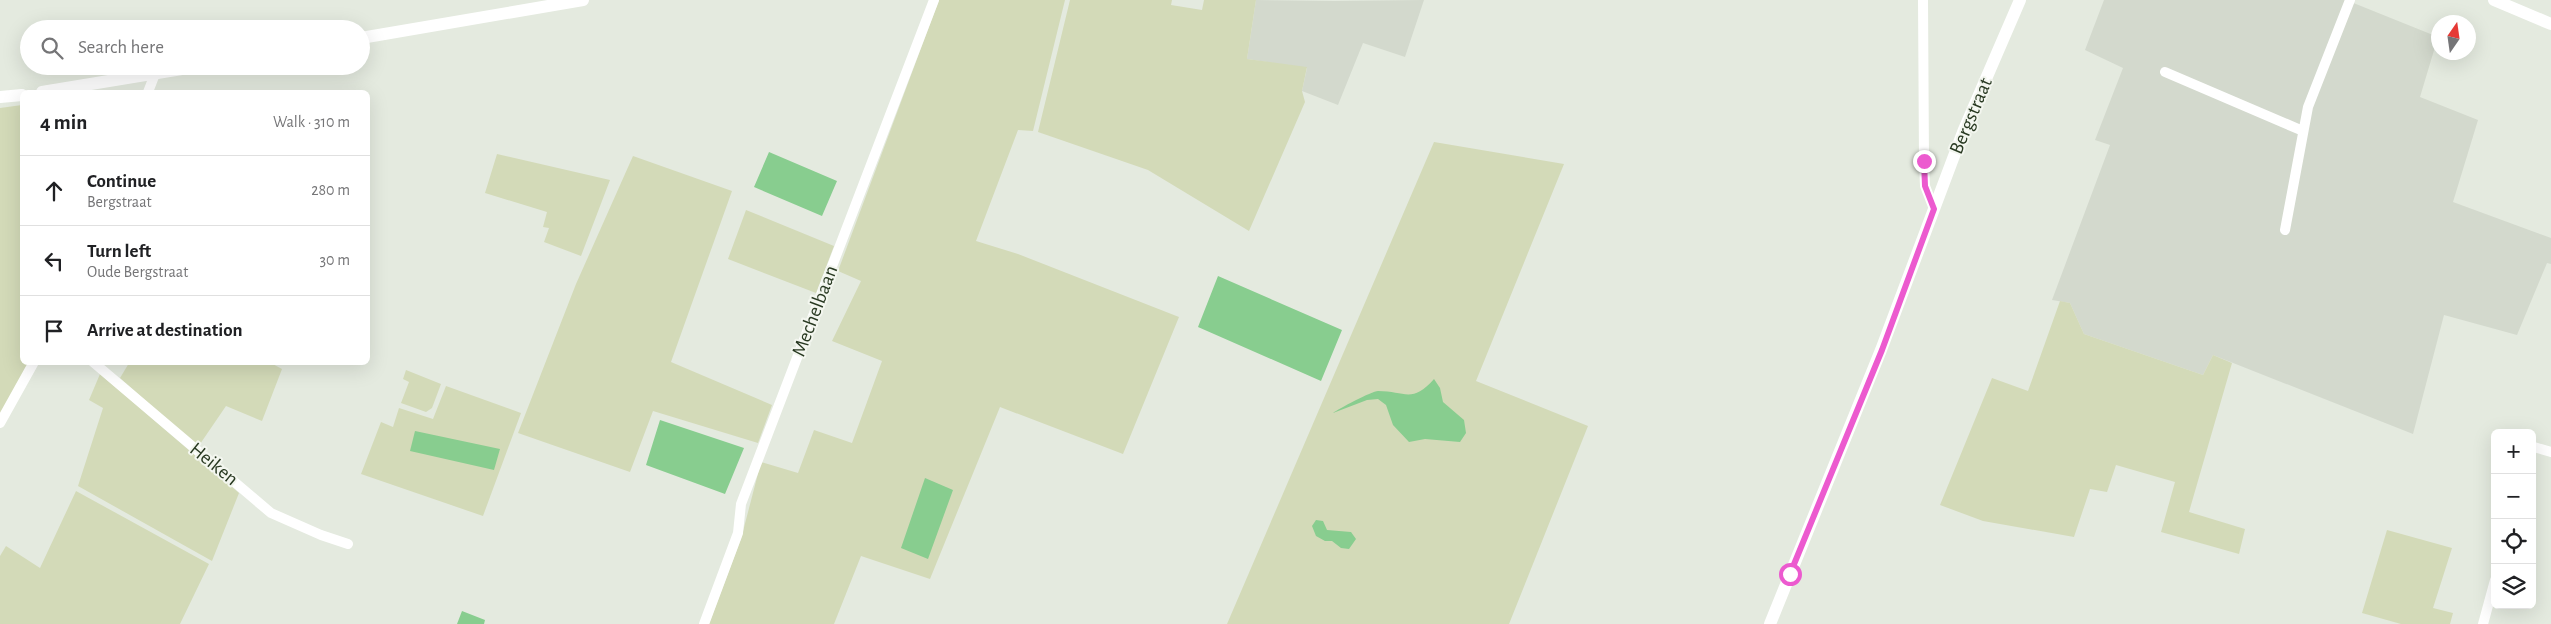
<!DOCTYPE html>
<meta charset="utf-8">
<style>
body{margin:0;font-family:"Alegreya Sans",sans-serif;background:#f6f6f6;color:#202124}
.controls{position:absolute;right:15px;bottom:15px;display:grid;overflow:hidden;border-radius:8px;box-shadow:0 5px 20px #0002}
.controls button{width:45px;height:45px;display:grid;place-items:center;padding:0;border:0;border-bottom:1px solid #e0e0e0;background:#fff;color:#202124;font:25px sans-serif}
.compass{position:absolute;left:2431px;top:15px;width:45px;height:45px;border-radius:50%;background:#fff;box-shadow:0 5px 20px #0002;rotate:13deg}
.stop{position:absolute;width:15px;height:15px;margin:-11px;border:4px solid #ec5acf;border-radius:50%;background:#fff}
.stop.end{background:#ec5acf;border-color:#fff;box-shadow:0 1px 5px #0008}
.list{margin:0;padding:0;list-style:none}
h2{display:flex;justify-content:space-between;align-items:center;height:65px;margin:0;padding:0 20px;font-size:21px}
h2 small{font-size:16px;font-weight:400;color:#757577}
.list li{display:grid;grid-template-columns:32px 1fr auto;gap:15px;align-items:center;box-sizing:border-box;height:70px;padding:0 20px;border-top:1px solid #e0e0e0}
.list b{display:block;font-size:19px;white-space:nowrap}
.list p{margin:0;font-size:16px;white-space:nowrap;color:#757577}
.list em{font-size:16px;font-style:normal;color:#757577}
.icon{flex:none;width:28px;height:28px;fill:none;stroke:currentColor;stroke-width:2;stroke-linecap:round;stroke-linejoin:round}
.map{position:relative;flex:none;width:2551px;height:624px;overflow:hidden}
.search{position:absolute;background:#fff;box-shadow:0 5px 20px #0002;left:20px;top:20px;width:350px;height:55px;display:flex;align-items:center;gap:12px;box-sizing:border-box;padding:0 18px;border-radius:28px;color:#757577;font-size:19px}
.panel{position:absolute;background:#fff;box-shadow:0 5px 20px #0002;left:20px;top:90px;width:350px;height:275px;border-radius:8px}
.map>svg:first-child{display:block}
.built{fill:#d3d9cd}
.green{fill:#d3dab8}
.water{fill:#88cd8f}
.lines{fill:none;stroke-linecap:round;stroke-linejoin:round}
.minor{stroke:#fff;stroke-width:10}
.tertiary{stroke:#fff;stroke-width:12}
.route{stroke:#ec5acf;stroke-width:6}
.labels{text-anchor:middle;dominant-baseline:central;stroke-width:4;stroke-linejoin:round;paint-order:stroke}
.street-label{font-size:20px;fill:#283921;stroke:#f3f6ef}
</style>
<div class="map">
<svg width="2551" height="624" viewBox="0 0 2551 624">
<rect width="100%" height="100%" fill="#e4eadf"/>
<path class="built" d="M1256 0 1334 1 1424 0 1405 57 1363 43 1338 105 1302 91 1307 68 1247 59Z
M2104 0H2346L2438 37 2420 97 2478 120 2453 202 2551 238V264L2547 263 2517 335 2444 315 2413 434 2213 355 2203 375 2084 334 2070 303 2052 300 2110 145 2095 140 2123 68 2085 50Z"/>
<path class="green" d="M939 0H1065L1033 131 1018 130 976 241 1018 254 1179 317 1123 454 1000 407 930 579 861 556 834 624H709L741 539 761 462 798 473 814 430 852 443 882 361 832 341 861 281 838 271Z
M1070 0H1172L1171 5 1202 10 1204 0H1256L1247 59 1307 67 1302 91 1305 102 1249 231 1148 170 1038 132Z
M22 105V362L30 363 0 416V108Z
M1434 142 1564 164 1476 381 1588 426 1509 624H1227Z
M497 154 610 180 581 256 544 242 549 228 543 227 547 212 485 193Z
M633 156 732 191 671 362 772 405 758 443 653 411 630 472 518 433 576 284Z
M746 210 834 246 816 293 728 259Z
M2060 301 2070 303 2084 334 2203 375 2213 355 2232 363 2189 512 2245 529 2239 554 2161 532 2175 482 2116 465 2107 492 2090 489 2074 537 1983 521 1940 505 1992 378 2028 391Z
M269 362 282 369 262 421 226 406 198 447 120 378 129 363Z
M406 370 441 384 432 408 426 412 401 403 409 382 403 379Z
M100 374 239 493 212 561 78 486 103 408 89 400Z
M446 386 521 413 483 516 361 474 381 422 393 427 399 408 433 419Z
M76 491 209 564 180 624H0V556L6 546 40 568Z
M2387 530 2452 548 2433 608 2453 613 2450 624H2401L2362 613Z"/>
<path class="water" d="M769 152 837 181 822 216 754 187Z
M1218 276 1342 330 1321 381 1198 327Z
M1434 379 1440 388 1443 402 1464 420 1466 433 1460 442 1425 439 1409 442 1393 425 1386 405 1378 399 1367 400 1333 413C1338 409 1372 391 1378 391 1405 391 1412 404 1434 379Z
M660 420 744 448 725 494 646 465Z
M415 431 500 449 494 470 410 451Z
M925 478 953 490 928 559 901 548Z
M1316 520 1323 521 1327 530 1351 532 1356 539 1349 549 1341 548 1332 541H1325L1316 536 1312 526Z
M462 611 485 620 484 624H457Z"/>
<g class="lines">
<path class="minor" d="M1923 0 1924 161 1925 186 1934 209
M2165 72 2303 131
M148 92 155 74
M2285 230 2308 107 2350 0
M93 362 271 513 321 535 348 544
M0 423 34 362
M2534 447 2551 452
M704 624 738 533 741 504 934 0
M2483 624 2495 580"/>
<path class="tertiary" d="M2494 0 2551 24
M361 38 583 0
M42 92 200 66
M0 97 22 95
M1770 624 1881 350 1963 132 2020 0"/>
</g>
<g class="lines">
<path class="route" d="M1790 574 1882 350 1934 209 1925 186 1924 161"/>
</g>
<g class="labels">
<g class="street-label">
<text transform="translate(1971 116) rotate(-67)">Bergstraat</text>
<text transform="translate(815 311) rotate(-69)">Mechelbaan</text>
<text transform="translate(214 464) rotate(39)">Heiken</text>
</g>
</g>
</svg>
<div class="controls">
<button>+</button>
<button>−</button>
<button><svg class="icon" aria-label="locate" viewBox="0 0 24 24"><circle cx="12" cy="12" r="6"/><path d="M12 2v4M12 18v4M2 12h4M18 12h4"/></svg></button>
<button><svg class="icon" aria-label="layers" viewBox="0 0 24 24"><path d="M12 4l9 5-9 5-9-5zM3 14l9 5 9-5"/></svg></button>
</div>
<svg class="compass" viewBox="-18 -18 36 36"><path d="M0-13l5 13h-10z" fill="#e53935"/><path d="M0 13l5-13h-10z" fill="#757577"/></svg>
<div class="stop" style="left:1790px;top:574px"></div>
<div class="stop end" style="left:1924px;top:161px"></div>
<div class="search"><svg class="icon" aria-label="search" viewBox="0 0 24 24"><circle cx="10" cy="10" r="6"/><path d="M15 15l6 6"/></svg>Search here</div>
<section class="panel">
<h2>4 min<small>Walk · 310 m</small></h2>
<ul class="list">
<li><svg class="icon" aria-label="ahead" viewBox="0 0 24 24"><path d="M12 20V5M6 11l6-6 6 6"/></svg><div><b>Continue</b><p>Bergstraat</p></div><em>280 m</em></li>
<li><svg class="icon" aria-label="left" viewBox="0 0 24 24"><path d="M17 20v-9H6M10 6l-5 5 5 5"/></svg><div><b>Turn left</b><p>Oude Bergstraat</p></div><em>30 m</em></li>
<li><svg class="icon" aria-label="arrive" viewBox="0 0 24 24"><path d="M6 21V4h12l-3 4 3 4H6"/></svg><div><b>Arrive at destination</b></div></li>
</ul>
</section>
</div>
